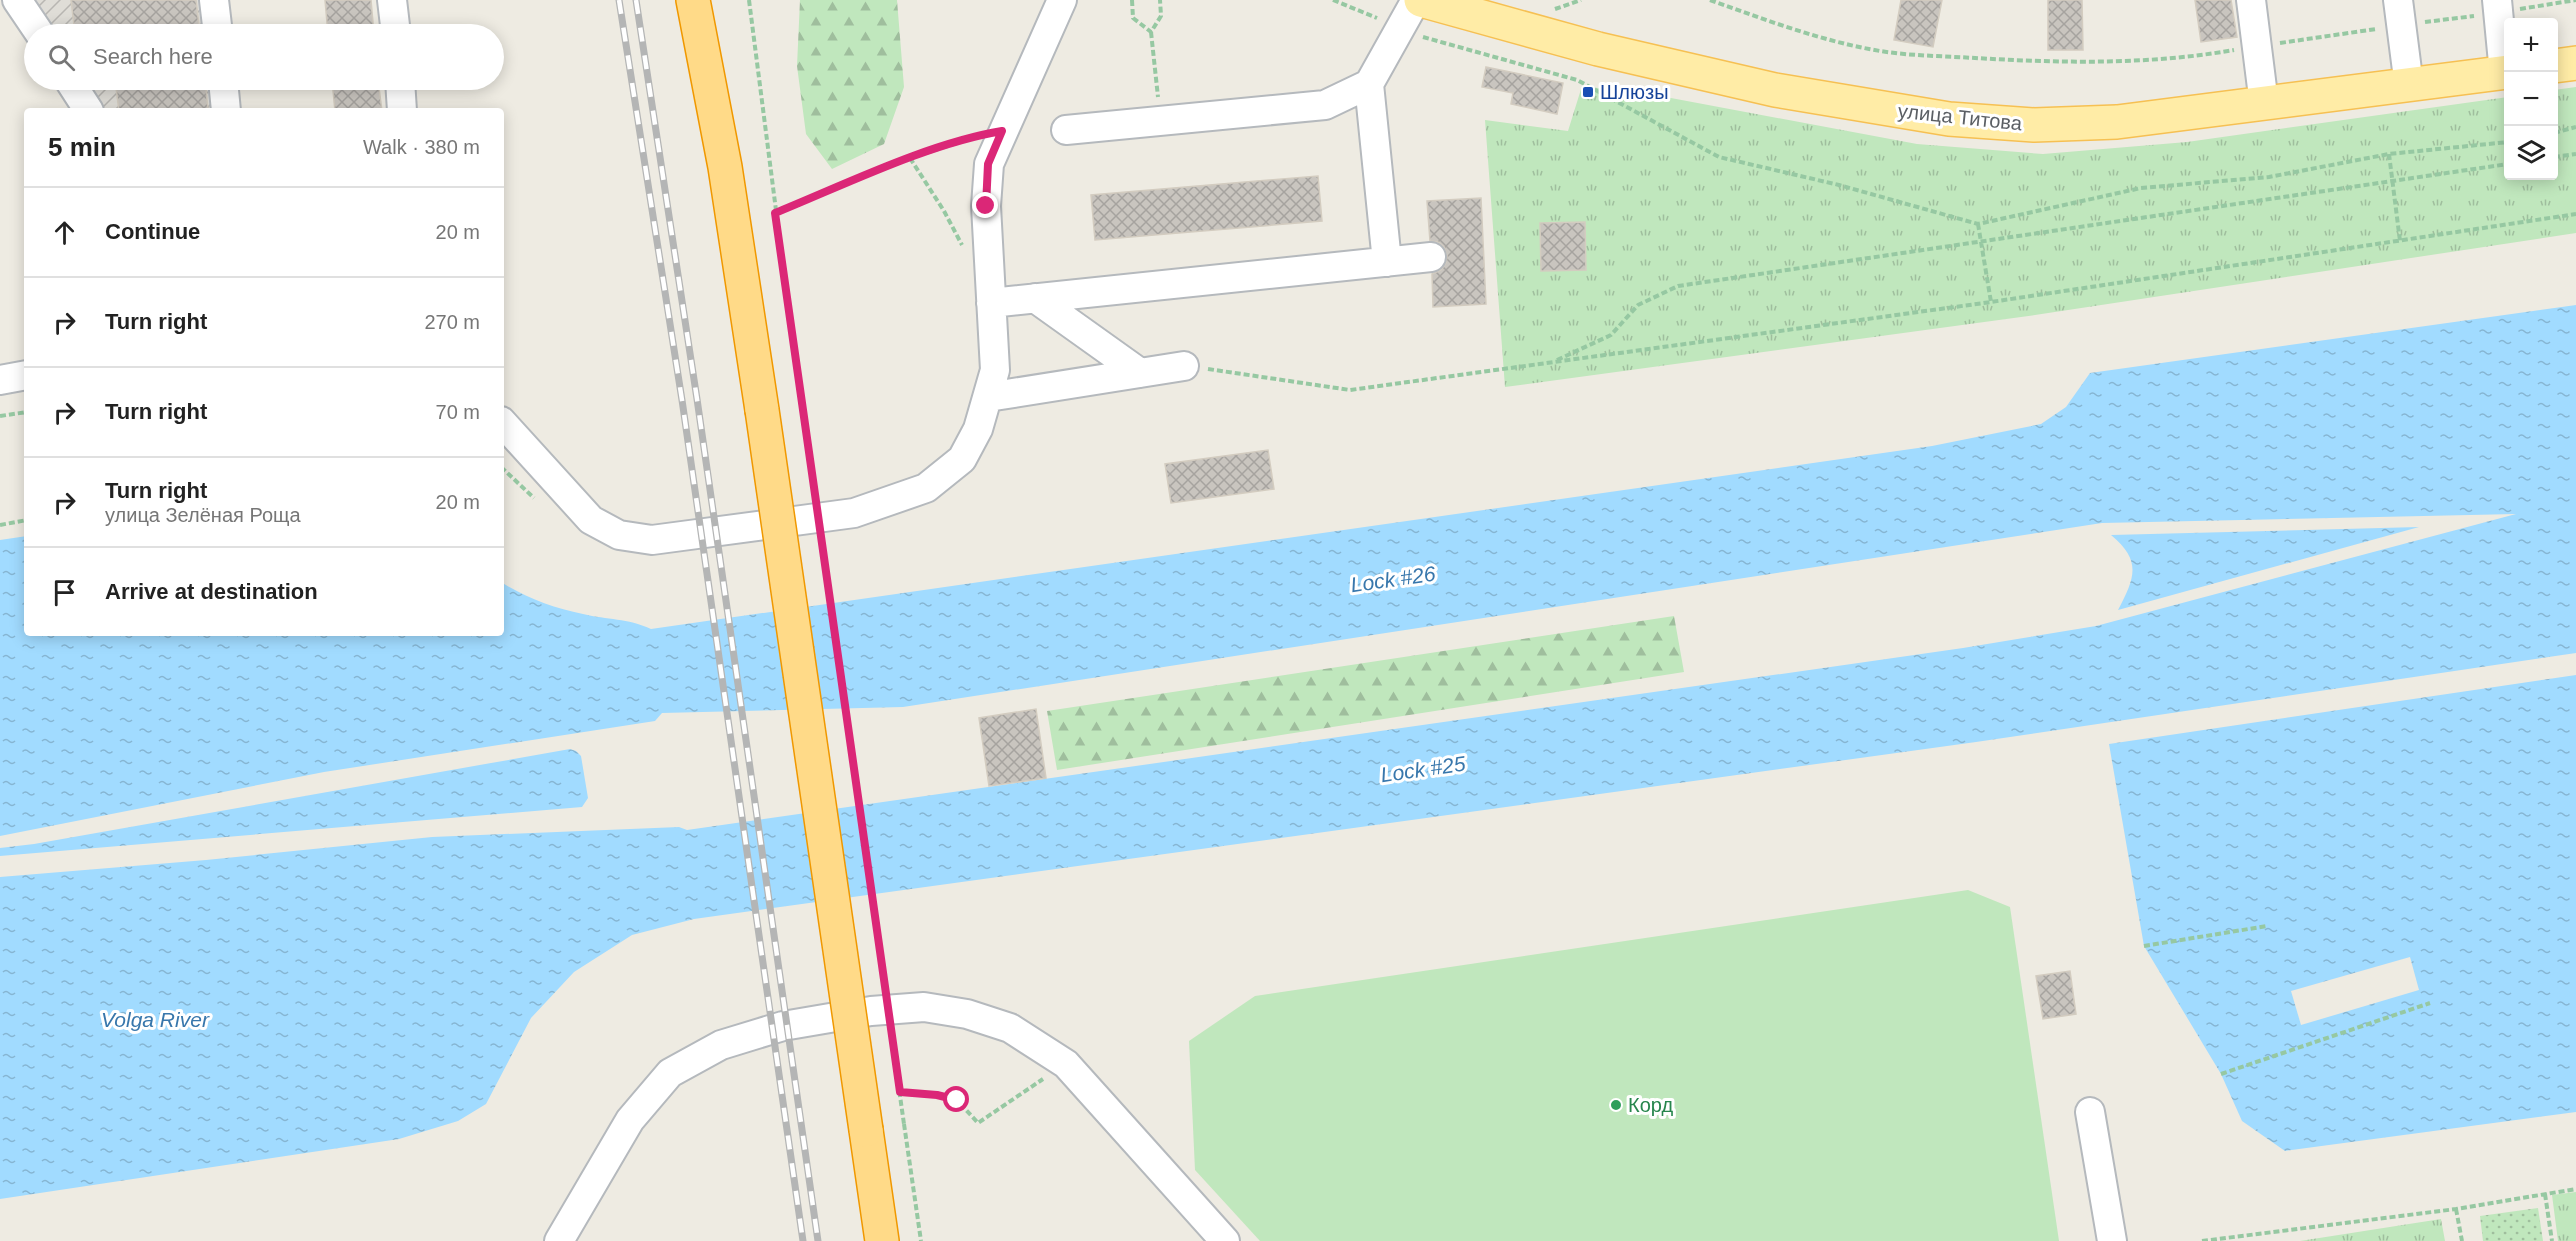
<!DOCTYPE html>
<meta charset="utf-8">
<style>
body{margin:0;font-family:Helvetica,sans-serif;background:#f6f6f6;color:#222}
.controls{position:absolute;right:18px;top:18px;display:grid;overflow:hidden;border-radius:6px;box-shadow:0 3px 15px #0003}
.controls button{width:54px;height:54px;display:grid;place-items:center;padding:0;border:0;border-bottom:2px solid #e0e0e0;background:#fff;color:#222;font:30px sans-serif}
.stop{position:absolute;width:18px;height:18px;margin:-14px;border:4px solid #db2777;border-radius:50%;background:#fff}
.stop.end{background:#db2777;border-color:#fff;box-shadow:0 2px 6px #0008}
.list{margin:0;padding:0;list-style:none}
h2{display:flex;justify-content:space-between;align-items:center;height:78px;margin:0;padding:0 24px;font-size:26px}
h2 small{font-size:20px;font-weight:400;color:#767676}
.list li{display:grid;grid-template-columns:39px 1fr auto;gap:18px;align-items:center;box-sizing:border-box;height:90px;padding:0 24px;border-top:2px solid #e0e0e0}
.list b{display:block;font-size:22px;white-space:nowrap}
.list p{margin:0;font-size:20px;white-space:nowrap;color:#767676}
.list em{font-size:20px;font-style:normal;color:#767676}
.icon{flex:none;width:33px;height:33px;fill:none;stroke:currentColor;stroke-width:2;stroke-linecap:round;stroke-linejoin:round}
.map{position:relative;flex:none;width:2576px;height:1241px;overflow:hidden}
.search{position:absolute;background:#fff;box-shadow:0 3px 15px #0003;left:24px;top:24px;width:480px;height:66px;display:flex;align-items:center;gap:15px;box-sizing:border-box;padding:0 21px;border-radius:33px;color:#767676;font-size:22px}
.panel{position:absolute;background:#fff;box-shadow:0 3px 15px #0003;left:24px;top:108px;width:480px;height:528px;border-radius:6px}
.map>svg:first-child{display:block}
.industrial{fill:url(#industrial-furrows)}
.grass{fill:url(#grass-dots)}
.forest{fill:url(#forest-firs)}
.park{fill:url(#park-tufts)}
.pitch{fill:#c0e7bd}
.water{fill:url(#water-ripples)}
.pier{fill:#eeebe2}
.building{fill:url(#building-cross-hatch);stroke:#d3ccc0;stroke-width:1.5}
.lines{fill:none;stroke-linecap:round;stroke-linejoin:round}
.minor-casing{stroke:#b5b9bd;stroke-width:32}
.major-casing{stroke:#f6c053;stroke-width:36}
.highway-casing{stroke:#f09800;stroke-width:36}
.path{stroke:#96c8a2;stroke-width:4;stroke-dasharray:6 3;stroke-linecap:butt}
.minor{stroke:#fff;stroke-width:28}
.major{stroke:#ffeca6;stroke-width:33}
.highway{stroke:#ffda88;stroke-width:33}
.rail-casing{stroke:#b4b5b5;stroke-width:7}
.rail{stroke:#fff;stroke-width:4.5;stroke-dasharray:14;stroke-linecap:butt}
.highway-bridge-casing{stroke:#f09800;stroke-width:36;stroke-linecap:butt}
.path-bridge{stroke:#96c8a2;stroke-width:4;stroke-dasharray:6 3;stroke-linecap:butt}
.highway-bridge{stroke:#ffda88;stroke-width:33}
.route{stroke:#db2777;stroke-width:8}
.transit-dot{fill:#1a4fb4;stroke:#fff;stroke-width:2}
.leisure-dot{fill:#2e9e5b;stroke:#fff;stroke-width:2}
.labels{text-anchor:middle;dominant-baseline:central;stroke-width:6;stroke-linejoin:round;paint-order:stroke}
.transit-label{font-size:20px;fill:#164399;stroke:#fff;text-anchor:start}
.street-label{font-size:20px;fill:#5b5f64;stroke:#fff}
.leisure-label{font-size:20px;fill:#27864d;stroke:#fff;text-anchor:start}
.water-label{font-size:21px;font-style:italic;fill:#3877ac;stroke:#fff}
</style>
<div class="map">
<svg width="2576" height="1241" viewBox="0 0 2576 1241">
<defs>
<pattern id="industrial-furrows" width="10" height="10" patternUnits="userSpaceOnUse" patternTransform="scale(1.5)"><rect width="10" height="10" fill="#dfddd7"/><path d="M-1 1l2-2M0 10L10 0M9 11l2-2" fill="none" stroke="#b8b6b2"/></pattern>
<pattern id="grass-dots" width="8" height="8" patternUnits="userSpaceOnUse" patternTransform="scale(1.5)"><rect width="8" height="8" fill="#c0e7bd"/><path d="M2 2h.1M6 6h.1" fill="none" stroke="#9fbe9d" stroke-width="1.8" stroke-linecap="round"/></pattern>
<pattern id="forest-firs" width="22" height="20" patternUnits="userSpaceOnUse" patternTransform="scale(1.5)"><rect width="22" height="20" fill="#c0e7bd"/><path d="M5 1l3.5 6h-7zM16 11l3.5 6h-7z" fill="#9fbe9d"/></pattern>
<pattern id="park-tufts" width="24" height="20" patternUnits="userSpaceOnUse" patternTransform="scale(1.5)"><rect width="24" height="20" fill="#c0e7bd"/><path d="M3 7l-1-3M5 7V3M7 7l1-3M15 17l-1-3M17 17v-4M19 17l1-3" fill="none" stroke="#9fbe9d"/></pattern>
<pattern id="water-ripples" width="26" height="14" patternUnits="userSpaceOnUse" patternTransform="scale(1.5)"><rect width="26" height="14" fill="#a1dbff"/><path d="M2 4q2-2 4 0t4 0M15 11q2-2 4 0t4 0" fill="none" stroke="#86b5d2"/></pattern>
<pattern id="building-cross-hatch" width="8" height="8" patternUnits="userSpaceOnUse" patternTransform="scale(1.5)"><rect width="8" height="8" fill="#c9c5bf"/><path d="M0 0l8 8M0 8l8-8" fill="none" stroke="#a6a39f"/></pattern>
</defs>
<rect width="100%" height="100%" fill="#eeebe2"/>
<path class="industrial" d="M32 0H203L207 34H54Z
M83 80H212L216 111H103Z"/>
<path class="grass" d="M2538 1208 2543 1241H2483L2480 1216Z"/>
<path class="forest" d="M800 0H897L904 87 884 144 832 169 806 134 797 66Z
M1674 616 1684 672 1057 770 1047 711Z"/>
<path class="park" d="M1582 86 1655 95 1917 144 2043 154 2187 142 2508 97V176H2554V90L2576 87V233L2035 315 1505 387 1485 120 1568 131Z
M2576 1192V1241H2558L2552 1195Z
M2441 1219 2445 1241H2300Z"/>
<path class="pitch" d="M1968 890 2010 907 2059 1241H1260L1195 1170 1189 1041 1255 996Z"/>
<path class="water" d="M2576 305V653L1976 742 694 919 632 935 574 972 531 1018 486 1104 458 1121 399 1139 0 1199V877L206 860 432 837 679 827 687 830 1963 648 2096 626 2516 514 2102 523 903 707 662 713 655 721 324 772 0 836V540L27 536V633H501V582C526 598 554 608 583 614 608 620 627 618 651 629L1932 446 2041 424 2066 407 2090 373Z
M2419 527 2118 610C2135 577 2142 561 2111 535Z
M2576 675V1112L2285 1151 2242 1121 2221 1074 2144 946 2109 744Z
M570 749 576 751 581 756 588 798 582 807 0 856V848L34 844Z"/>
<path class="pier" d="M2410 957 2419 990 2301 1025 2291 991Z"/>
<path class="building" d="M71 0H196L200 34H75Z
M325 0H371L374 34H328Z
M1901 0H1942L1933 47 1894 40Z
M2048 0H2082L2083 50H2048Z
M2195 0H2231L2237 37 2201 42Z
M1486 67 1563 83 1557 114 1511 104 1513 93 1482 87Z
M115 80H205L208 109 186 111H119Z
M332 80H378L382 111H335Z
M1318 176 1322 221 1095 240 1091 195Z
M1481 198 1486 304 1433 307 1432 274 1441 270 1446 263 1447 256 1444 247 1438 242 1430 241 1427 201Z
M1585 222 1586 270 1541 271 1540 223Z
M1268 450 1274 489 1171 503 1165 464Z
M1036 709 1046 778 989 786 979 718Z
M2070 971 2076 1014 2043 1019 2036 976Z"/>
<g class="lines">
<defs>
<path id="minor" d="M17 0 40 34
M214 0 218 34
M392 0 396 34
M2251 0 2264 104
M2398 0 2409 86
M2497 0 2504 73
M69 80 89 111
M223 80 226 111
M400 80 402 111
M1369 84 1387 262
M1066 130 1325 105 1369 84 1416 0
M1035 298 1140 373
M991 303 1431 257
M0 380 27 375
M988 397 1184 366
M501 421 591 520 619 535 652 540 854 513 926 488 962 459 978 429 995 370 986 206 989 164 1062 0
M2090 1112 2112 1241
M559 1241 630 1120 670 1073 721 1045 783 1026 871 1011 924 1007 967 1014 1010 1028 1066 1064 1225 1241"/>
<path id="major" d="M1421 0 1598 49 1775 90 1949 119 2034 125 2117 122 2508 72
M2554 66 2576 63"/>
<path id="highway" d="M693 0 725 167 762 410
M866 1130 882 1241"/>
</defs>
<use href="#minor" class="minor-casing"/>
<use href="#major" class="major-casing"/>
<use href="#highway" class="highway-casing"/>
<path class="path" d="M749 0 801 405
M1132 0 1133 18 1151 32 1161 16 1160 0
M1333 0 1377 18
M1710 0C1766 20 1821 41 1880 51 1911 56 1944 56 1975 58 2061 63 2149 65 2234 50
M1555 9 1581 0
M2520 9 2576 0
M2425 22 2474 16
M1151 32 1158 97
M1423 37 1577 80 1719 157 1839 185 1978 224 2141 188 2269 177 2389 154 2508 142
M2280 43 2376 29
M2554 133 2576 127
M2389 154 2400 241
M2554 157 2576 154
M910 158 944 211 962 245
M775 213 910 158 973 138
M1978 224 1991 302
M1557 360 1611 335 1638 305 1678 286 2508 164
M1208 369 1350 390 1991 302 2576 214
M0 416 27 412
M501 467 534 498
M0 525 27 520
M2144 946 2267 926
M2221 1074 2430 1003
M900 1092 937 1095 957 1100 978 1123 1043 1079
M904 1124 921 1241
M2545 1194 2552 1241
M2456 1209 2462 1241
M2202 1241 2456 1209 2576 1189"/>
<use href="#minor" class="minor"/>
<use href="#major" class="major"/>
<use href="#highway" class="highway"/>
<defs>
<path id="rail" d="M619 0 682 400 803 1241
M636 0 697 399 818 1241"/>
</defs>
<use href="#rail" class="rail-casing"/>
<use href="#rail" class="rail"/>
<defs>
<path id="highway-bridge" d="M762 410 866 1130"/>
</defs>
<use href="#highway-bridge" class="highway-bridge-casing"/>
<path class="path-bridge" d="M801 405 904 1124"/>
<use href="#highway-bridge" class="highway-bridge"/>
</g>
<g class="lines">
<path class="route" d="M957 1100 937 1095 900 1092 775 213C844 185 929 143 1002 131L988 164 986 206"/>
</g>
<rect class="transit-dot" x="1582" y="86" width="12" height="12" rx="3"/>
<circle class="leisure-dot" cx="1616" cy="1105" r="6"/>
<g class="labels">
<g class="transit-label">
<text x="1600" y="92">Шлюзы</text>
</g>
<g class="street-label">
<text transform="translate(1960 117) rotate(6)">улица Титова</text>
</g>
<g class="leisure-label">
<text x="1628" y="1105">Корд</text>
</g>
<g class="water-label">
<text transform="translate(1393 579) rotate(-8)">Lock #26</text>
<text transform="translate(1423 769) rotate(-8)">Lock #25</text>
<text x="155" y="1019">Volga River</text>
</g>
</g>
</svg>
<div class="controls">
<button>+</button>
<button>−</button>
<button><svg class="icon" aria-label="layers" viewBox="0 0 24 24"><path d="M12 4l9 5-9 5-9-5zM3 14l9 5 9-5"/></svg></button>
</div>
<div class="stop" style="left:957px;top:1100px"></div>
<div class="stop end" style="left:986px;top:206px"></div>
<div class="search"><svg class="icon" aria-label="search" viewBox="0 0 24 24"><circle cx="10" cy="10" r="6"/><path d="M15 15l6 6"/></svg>Search here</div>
<section class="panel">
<h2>5 min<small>Walk · 380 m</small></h2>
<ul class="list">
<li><svg class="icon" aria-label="ahead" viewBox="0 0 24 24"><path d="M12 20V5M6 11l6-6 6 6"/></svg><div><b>Continue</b></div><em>20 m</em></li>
<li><svg class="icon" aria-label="right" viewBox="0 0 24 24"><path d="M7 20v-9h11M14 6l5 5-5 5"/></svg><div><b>Turn right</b></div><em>270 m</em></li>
<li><svg class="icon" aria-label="right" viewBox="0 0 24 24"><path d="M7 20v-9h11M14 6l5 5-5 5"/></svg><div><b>Turn right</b></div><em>70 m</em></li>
<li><svg class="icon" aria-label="right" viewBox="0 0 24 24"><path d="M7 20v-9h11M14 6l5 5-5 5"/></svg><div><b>Turn right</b><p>улица Зелёная Роща</p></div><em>20 m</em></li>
<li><svg class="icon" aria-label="arrive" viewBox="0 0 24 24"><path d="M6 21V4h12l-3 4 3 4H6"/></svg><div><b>Arrive at destination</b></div></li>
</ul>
</section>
</div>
